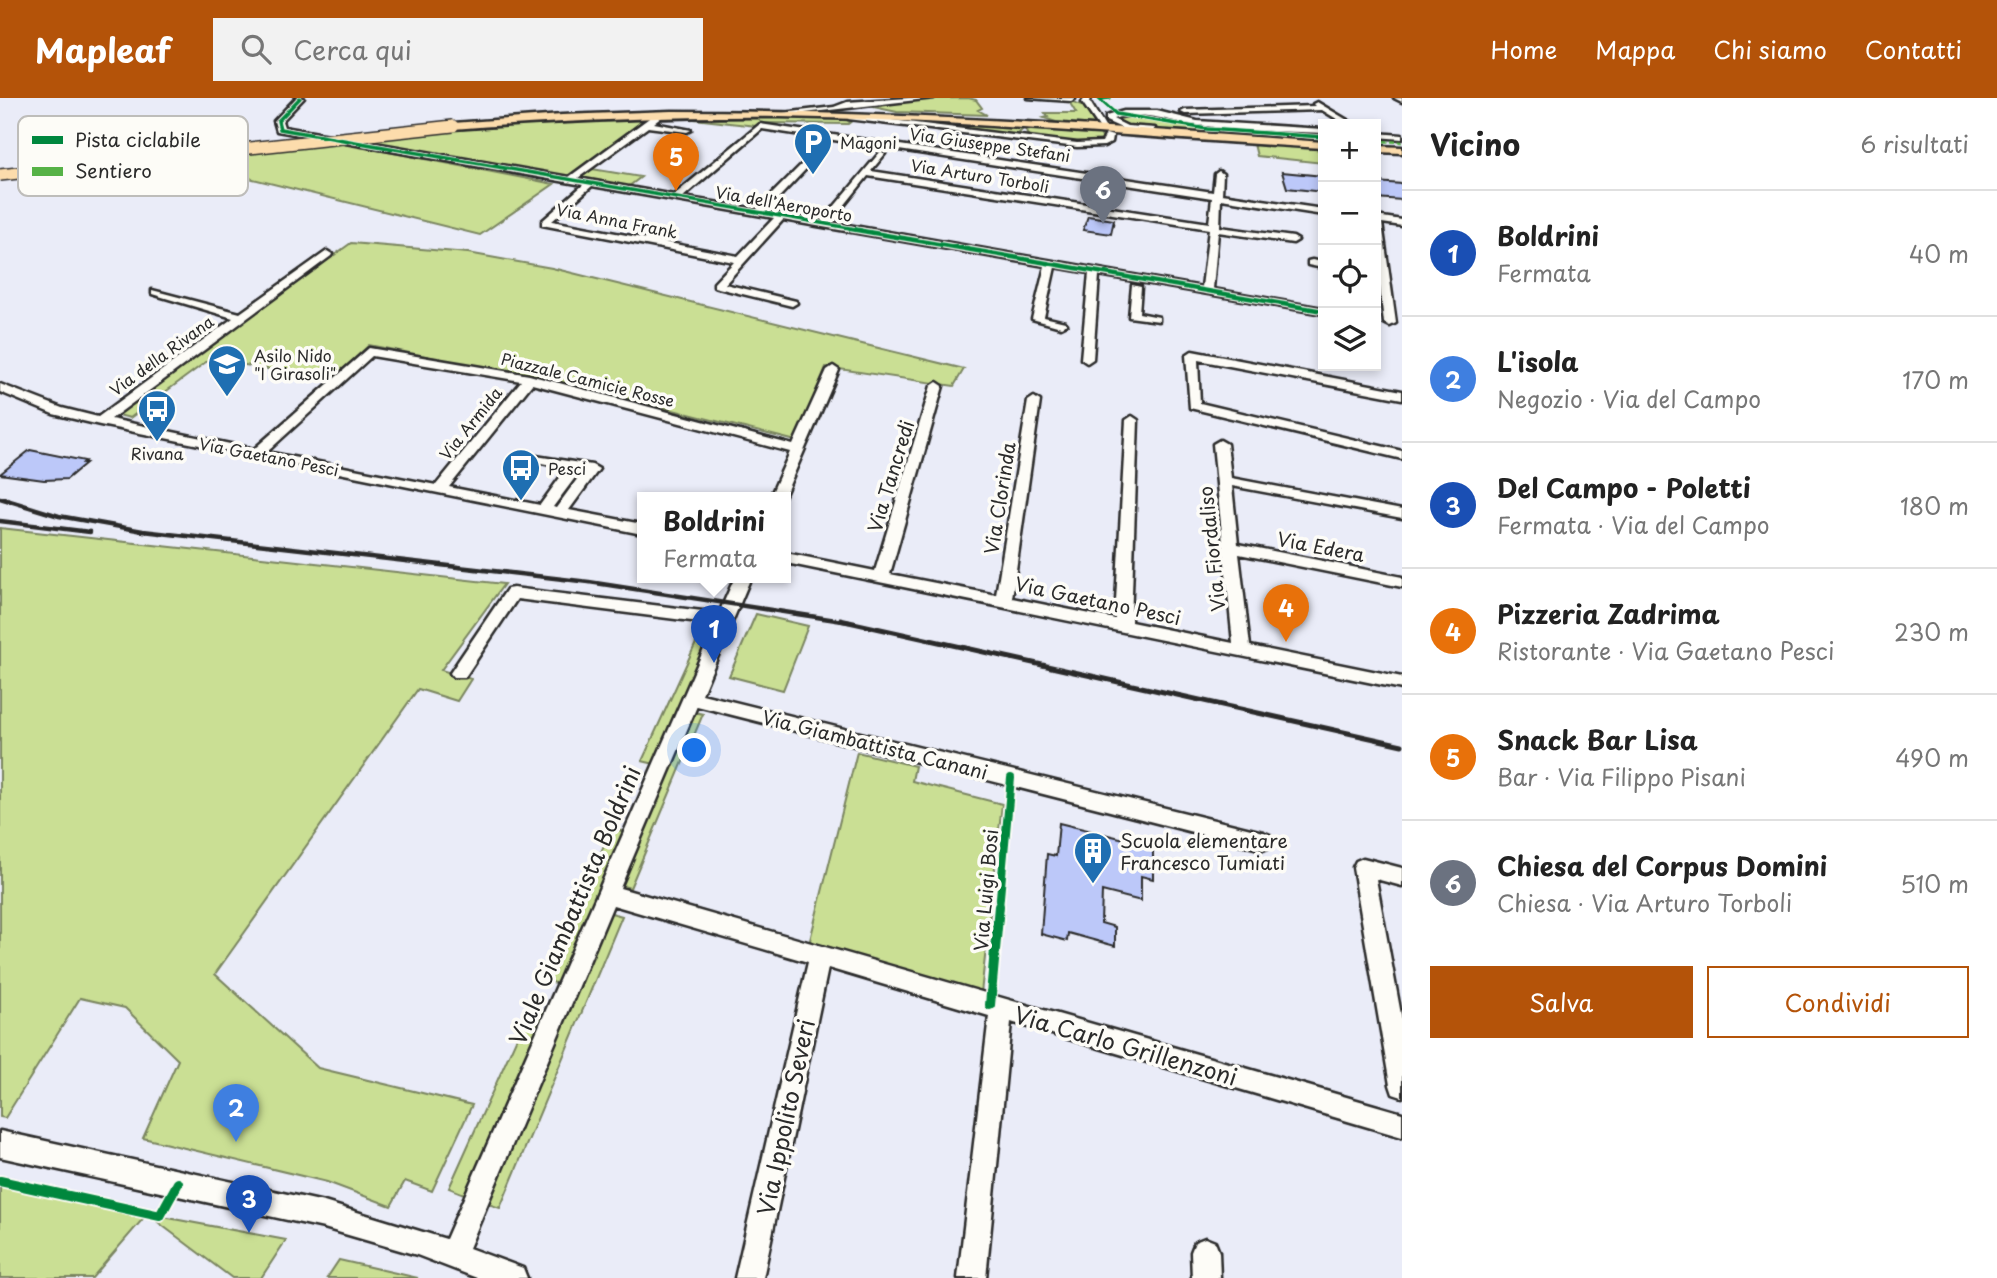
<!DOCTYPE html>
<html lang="it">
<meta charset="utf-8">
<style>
body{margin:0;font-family:"Playpen Sans",sans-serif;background:#f2f2f2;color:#222}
.controls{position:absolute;right:21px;top:21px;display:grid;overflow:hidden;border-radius:0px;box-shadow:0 4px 10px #0003}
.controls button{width:63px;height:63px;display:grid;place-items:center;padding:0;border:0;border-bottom:2px solid #e0e0e0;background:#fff;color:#222;font:35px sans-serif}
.you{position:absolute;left:695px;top:653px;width:24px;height:24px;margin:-18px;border:5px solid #fff;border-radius:50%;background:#1a73e8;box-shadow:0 0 0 10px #1a73e833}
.badge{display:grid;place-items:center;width:46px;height:46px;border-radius:50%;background:#b45309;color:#fff;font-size:23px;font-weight:700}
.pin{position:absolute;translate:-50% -58px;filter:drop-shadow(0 2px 4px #0008)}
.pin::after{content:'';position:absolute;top:37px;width:24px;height:21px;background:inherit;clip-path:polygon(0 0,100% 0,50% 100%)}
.popup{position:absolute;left:637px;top:394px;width:154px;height:91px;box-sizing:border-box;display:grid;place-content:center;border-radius:0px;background:#fff;filter:drop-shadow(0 2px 5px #0005);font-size:23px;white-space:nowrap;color:#767676}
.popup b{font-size:26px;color:#222}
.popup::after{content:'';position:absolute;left:50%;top:100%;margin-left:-14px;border:14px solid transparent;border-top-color:#fff}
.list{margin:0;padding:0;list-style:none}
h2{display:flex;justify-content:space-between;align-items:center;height:91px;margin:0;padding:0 28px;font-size:30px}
h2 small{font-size:23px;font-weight:400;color:#767676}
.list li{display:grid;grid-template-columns:46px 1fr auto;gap:21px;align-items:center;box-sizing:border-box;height:126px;padding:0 28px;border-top:2px solid #e0e0e0}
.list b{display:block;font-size:26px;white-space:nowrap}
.list p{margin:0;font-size:23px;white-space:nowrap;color:#767676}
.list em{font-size:23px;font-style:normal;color:#767676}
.actions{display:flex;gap:14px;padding:21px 28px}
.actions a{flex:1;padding:16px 0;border:2px solid #b45309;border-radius:0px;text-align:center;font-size:24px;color:#b45309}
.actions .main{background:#b45309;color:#fff}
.icon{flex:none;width:38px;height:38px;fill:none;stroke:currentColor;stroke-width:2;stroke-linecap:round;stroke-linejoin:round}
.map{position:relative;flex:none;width:1402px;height:1180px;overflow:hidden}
header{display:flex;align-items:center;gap:42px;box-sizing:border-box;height:98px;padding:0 35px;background:#b45309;color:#fff}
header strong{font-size:33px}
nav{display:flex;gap:38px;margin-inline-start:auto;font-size:24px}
.search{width:490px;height:63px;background:#f2f2f2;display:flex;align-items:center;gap:18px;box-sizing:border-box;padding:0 24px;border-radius:0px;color:#767676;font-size:26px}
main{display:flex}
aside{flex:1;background:#fff}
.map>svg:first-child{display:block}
.green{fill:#cadf94;stroke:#7a8560;stroke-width:2}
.building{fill:#bcc8f9;stroke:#2b2b2b;stroke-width:2}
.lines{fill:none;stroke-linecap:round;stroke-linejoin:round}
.minor-casing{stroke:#2b2b2b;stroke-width:5}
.major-casing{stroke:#2b2b2b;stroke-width:5}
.minor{fill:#fdfcf7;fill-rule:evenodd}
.major{fill:#fcdcac;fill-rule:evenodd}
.rail-far1{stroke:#2b2b2b;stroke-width:4.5}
.rail{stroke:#2b2b2b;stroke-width:5}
.major-bridge-casing{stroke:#2b2b2b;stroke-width:14;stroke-linecap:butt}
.major-bridge{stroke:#fcdcac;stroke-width:11}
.quiet{stroke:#56b246;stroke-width:2.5;stroke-dasharray:5 2.5;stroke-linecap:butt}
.cycleway-far3-casing{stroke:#fdfcf7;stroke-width:5}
.cycleway-far2-casing{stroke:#fdfcf7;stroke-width:7}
.cycleway-far1-casing{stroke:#fdfcf7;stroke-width:12}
.cycleway-casing{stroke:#fdfcf7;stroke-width:14}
.cycleway-far3{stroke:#00873e;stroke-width:3.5}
.cycleway-far2{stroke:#00873e;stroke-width:4.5}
.cycleway-far1{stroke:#00873e;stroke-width:8}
.cycleway{stroke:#00873e;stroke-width:10}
.labels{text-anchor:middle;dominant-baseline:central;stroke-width:7;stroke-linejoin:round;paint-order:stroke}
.far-poi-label{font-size:16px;fill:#2b2b2b;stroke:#fdfcf7;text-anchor:start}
.far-street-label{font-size:16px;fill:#2b2b2b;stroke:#fdfcf7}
.street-label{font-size:19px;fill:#2b2b2b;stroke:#fdfcf7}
.poi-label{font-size:19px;fill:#2b2b2b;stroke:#fdfcf7;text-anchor:start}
.near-street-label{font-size:23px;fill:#2b2b2b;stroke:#fdfcf7}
.key{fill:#fdfcf7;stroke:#bebdba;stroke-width:2}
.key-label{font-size:19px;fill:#2b2b2b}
</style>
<header>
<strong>Mapleaf</strong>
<div class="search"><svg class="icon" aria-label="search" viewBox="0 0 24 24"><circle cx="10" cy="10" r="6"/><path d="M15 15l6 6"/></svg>Cerca qui</div>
<nav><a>Home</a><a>Mappa</a><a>Chi siamo</a><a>Contatti</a></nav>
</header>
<main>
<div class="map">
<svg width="1402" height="1180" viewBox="0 0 1402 1180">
<rect width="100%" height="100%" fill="#eaecf8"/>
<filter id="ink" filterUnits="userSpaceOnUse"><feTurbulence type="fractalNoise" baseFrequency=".0143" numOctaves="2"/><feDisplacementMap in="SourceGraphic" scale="14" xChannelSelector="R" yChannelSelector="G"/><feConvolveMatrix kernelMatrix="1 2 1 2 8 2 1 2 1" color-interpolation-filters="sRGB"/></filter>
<g filter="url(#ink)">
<path class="green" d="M968 0 976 2 982 10 978 12 987 17 897 14 864 7 917 1Z
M1068 2 1084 8 1096 27 1056 24 1044 20 1048 19 1045 15H1076Z
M1151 15 1202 26 1323 34V44L1136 30 1112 21 1116 17Z
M667 18 847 19 872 23H852L848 26 759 25 756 28Z
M647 20 566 79 349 42 562 22Z
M886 20 1024 30 1019 35 1028 40 887 22Z
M1034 31 1100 35 1103 42C1088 47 1040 45 1027 36L1026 33Z
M336 44 554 86 480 137 176 62Z
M1254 46 1323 49V65L1257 58Z
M592 71 641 79 628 89 579 81Z
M351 145 468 155 552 170 964 271 954 288 826 269 796 343 574 287 369 247 332 282 210 261 130 320 114 316Z
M0 430 504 486 441 572 471 581 457 603 418 591 215 876 318 970 472 1007 432 1093 405 1083 391 1108 327 1084 143 1040 178 962 125 910 80 900 5 1020 0 1019Z
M756 516 808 528 783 592 729 578Z
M701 534 711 536 655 666 642 663Z
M690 613 703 616 630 790 616 786Z
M857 654 915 668 912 683 1002 706 981 895 809 846Z
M612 730 625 734 558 886 543 881Z
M604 813 622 818 500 1110 482 1104Z
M530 910 548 916 469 1098 449 1090Z
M0 1083 147 1116 286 1142 261 1180H232L147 1116 92 1180H0Z
M339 1162 418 1180H327Z"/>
<path class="building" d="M1282 74 1323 78V94L1287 90Z
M1376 84 1402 86V102L1376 100Z
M1088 118 1114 122 1111 136 1083 132Z
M30 352 85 363 83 365H86L67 381 44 382 0 376Z
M1059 725 1153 748V781L1141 778V803L1102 793 1101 825 1115 829V848L1068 835 1067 843 1041 836 1047 756 1056 758Z"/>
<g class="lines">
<defs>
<path id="minor" d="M296 0H304L282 23 284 29 569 79 656 15H662V19L654 25 691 32 687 34 648 29 578 80 674 97 760 26 1213 94 1215 76 1219 73 1223 76 1222 96 1323 111V117L1221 101 1220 129 1293 139 1298 142 1293 145 1218 134 1213 191 1323 210V216L1099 177 1093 261 1087 265 1081 261 1089 175 1055 169 1044 219 1065 224 1067 226 1061 229 1032 221 1045 168 783 122 725 186 796 203 797 205 792 208 714 189V185L734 164 542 127V123L583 87 277 33 274 23ZM762 31 1212 100 1209 125 871 73 885 56 881 53 822 123 766 113 824 52 821 47 757 111 683 99ZM868 78 1209 131 1202 189 831 124ZM592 88 774 120 738 158 552 123Z
M909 0H934L787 17 783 15 834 9 847 4Z
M1027 0H1074L1075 1 1071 3Z
M1085 0H1091L1090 4 1105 29H1099L1082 4Z
M1394 0H1402V4Z
M1317 4 1354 26H1345L1322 12 1185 16 1181 14 1185 12 1315 8 1313 6Z
M1124 13H1157L1197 23 1323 31V35C1282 33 1239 33 1198 27 1169 24 1143 11 1113 21L1127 28 1155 30 1152 34 1126 32 1106 23V18Z
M851 17 1077 45 1102 44 1106 36 1113 38 1112 44 1104 48 1077 49 848 21Z
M1376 35 1402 37V41L1376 39Z
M1376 118 1402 122V128L1382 125 1396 225 1390 228 1384 225 1376 151Z
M327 153 332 156 331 158 111 321 254 351 369 250 529 277 793 347 827 272 833 268 839 272 784 399H770L790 354 532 286 449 389 540 407 567 370 536 364V358L592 367 599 371 569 412 642 426V436L100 327 53 316 0 294V286L62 310 98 319 233 220 152 196V192L240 215ZM372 258 521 283 436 387 267 354ZM580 373H583L556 410 553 409Z
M1312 162 1323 164V170L1308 167V163Z
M1132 187 1141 189 1139 215 1159 219V223L1129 219Z
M1192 253 1402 293V301L1198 262 1200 305 1402 353V361L1190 310 1186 257Z
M937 284 943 288 890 476 996 497 1028 303 1034 299 1040 303 1012 500 1115 521 1126 322 1132 318 1138 322 1131 524 1233 545 1213 346 1220 342 1227 346 1231 380 1402 412V420L1232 388 1238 446 1402 479V489L1239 456 1250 548 1402 579V591L786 465V455L875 473 931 288Z
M735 479H751L702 596 1263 734 1270 737 1273 743 1270 749 1263 752 697 608 620 790 1402 1015V1039L1011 924 986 1180H958L989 918 828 870 763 1180H735L808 864 613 807 469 1150 523 1170 527 1180H477L417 1157 324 1130 0 1059V1033L324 1104 446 1141 715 526 517 501 465 579H453L450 575 507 491 513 490 719 515Z
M1363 760 1402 770V788L1376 781 1402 922V999L1393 996 1390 987 1353 769 1356 763Z
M1205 1140 1215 1144 1219 1154 1220 1180H1192L1191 1154 1195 1144Z"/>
<path id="major" d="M671 13C889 13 1106 28 1323 44V50C1142 40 962 22 780 19 671 18 562 23 453 31L448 28 453 25 562 17Z
M1376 48 1402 49V55L1376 54Z"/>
</defs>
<use href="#minor" class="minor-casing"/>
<use href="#major" class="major-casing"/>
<use href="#minor" class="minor"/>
<use href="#major" class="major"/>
<path class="rail-far1" d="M0 400 59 418 143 433 589 484 849 524
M0 423 90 434"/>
<path class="rail" d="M840 522 1402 647"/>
<defs>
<path id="major-bridge" d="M0 77 453 28"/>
</defs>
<use href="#major-bridge" class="major-bridge-casing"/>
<use href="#major-bridge" class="major-bridge"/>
<path class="quiet" d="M1376 43 1402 44"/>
<defs>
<path id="cycleway-far3" d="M300 0 278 23 280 31 861 132
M1110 0 1099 1 1116 16 1207 31 1323 39"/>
<path id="cycleway-far2" d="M851 131 1323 213"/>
<path id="cycleway-far1" d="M999 810 1011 680"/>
<path id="cycleway" d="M990 907 999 808
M0 1083 160 1118 178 1085"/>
</defs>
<use href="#cycleway-far3" class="cycleway-far3-casing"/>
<use href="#cycleway-far2" class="cycleway-far2-casing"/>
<use href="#cycleway-far1" class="cycleway-far1-casing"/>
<use href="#cycleway" class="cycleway-casing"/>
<use href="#cycleway-far3" class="cycleway-far3"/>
<use href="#cycleway-far2" class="cycleway-far2"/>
<use href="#cycleway-far1" class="cycleway-far1"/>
<use href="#cycleway" class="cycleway"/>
</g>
</g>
<defs>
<symbol id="parking-pin" viewBox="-11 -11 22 30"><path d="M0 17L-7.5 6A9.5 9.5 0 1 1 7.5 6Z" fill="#1f6fb2" stroke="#fdfcf7"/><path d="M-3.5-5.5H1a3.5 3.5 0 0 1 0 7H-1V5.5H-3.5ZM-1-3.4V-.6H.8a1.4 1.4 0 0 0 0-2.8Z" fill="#fff"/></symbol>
<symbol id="school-pin" viewBox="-11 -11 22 30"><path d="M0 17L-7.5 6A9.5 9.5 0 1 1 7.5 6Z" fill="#1f6fb2" stroke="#fdfcf7"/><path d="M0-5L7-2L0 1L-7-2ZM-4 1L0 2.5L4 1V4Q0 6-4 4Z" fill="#fff"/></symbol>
<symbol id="bus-pin" viewBox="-11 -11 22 30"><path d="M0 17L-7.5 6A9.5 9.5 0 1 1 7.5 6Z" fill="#1f6fb2" stroke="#fdfcf7"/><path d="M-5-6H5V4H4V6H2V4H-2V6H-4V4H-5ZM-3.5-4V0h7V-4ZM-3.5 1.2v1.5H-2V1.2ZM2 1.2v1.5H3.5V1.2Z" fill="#fff"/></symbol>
<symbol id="building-pin" viewBox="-11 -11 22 30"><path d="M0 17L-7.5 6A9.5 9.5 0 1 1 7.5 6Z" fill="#1f6fb2" stroke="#fdfcf7"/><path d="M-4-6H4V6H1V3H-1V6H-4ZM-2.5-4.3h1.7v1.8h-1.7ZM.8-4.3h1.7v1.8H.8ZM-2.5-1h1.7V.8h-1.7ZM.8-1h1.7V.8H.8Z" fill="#fff"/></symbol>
</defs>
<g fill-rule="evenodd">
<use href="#parking-pin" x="791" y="22" width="44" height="60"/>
<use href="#school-pin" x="205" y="244" width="44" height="60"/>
<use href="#bus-pin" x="135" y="289" width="44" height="60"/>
<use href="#bus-pin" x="499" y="348" width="44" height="60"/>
<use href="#building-pin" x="1071" y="731" width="44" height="60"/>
</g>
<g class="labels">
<g class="far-poi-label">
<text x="840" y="44">Magoni</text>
<text x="254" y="257">Asilo Nido<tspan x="254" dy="18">"I Girasoli"</tspan></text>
<text x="157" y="355" text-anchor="middle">Rivana</text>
<text x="548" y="370">Pesci</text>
</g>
<g class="far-street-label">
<text transform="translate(990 46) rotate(8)">Via Giuseppe Stefani</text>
<text transform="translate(980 77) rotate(9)">Via Arturo Torboli</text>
<text transform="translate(784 105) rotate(10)">Via dell'Aeroporto</text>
<text transform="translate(617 122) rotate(11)">Via Anna Frank</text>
<text transform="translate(161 257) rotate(-36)">Via della Rivana</text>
<text transform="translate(588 281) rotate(14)">Piazzale Camicie Rosse</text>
<text transform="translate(470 325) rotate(-51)">Via Armida</text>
<text transform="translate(269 358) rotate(11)">Via Gaetano Pesci</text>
</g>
<g class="street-label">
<text transform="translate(890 378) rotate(-73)">Via Tancredi</text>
<text transform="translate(999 400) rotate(-81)">Via Clorinda</text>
<text transform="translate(1321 448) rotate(11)">Via Edera</text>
<text transform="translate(1211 451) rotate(-96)">Via Fiordaliso</text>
<text transform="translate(1098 502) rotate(12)">Via Gaetano Pesci</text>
<text transform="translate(875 646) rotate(14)">Via Giambattista Canani</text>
<text transform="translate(985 792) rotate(-85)">Via Luigi Bosi</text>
</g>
<g class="poi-label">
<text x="1120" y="742">Scuola elementare<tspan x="1120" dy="22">Francesco Tumiati</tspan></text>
</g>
<g class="near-street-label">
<text transform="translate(574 807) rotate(-67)">Viale Giambattista Boldrini</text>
<text transform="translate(1126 947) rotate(16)">Via Carlo Grillenzoni</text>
<text transform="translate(785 1019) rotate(-78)">Via Ippolito Severi</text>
</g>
</g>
<rect x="18" y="18" width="230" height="80" rx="10" class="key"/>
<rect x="32" y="38" width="31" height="8" fill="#00873e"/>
<rect x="32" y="69" width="31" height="9" fill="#56b246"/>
<g class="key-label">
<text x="75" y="49">Pista ciclabile</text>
<text x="75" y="80">Sentiero</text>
</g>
</svg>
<div class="controls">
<button>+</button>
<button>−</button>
<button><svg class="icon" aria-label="locate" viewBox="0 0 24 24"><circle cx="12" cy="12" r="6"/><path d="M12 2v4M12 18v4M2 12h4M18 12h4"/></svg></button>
<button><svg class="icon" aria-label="layers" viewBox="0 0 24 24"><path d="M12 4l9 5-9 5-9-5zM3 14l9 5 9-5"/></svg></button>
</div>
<div class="you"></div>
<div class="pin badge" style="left:714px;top:565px;background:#1a4fb4">1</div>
<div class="popup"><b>Boldrini</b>Fermata</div>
<div class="pin badge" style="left:236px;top:1044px;background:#3f7fe0">2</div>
<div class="pin badge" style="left:249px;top:1135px;background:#1a4fb4">3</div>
<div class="pin badge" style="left:1286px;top:544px;background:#e8710a">4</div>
<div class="pin badge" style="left:676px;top:93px;background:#e8710a">5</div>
<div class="pin badge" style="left:1103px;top:126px;background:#6b7280">6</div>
</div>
<aside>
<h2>Vicino<small>6 risultati</small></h2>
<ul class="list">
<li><span class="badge" style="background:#1a4fb4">1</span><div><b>Boldrini</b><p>Fermata</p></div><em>40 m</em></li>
<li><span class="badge" style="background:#3f7fe0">2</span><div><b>L'isola</b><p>Negozio · Via del Campo</p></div><em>170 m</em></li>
<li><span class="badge" style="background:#1a4fb4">3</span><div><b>Del Campo - Poletti</b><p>Fermata · Via del Campo</p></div><em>180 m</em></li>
<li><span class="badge" style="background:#e8710a">4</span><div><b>Pizzeria Zadrima</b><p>Ristorante · Via Gaetano Pesci</p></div><em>230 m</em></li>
<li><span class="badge" style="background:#e8710a">5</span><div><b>Snack Bar Lisa</b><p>Bar · Via Filippo Pisani</p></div><em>490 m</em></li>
<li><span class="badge" style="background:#6b7280">6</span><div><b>Chiesa del Corpus Domini</b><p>Chiesa · Via Arturo Torboli</p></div><em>510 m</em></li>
</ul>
<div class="actions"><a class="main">Salva</a><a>Condividi</a></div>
</aside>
</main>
